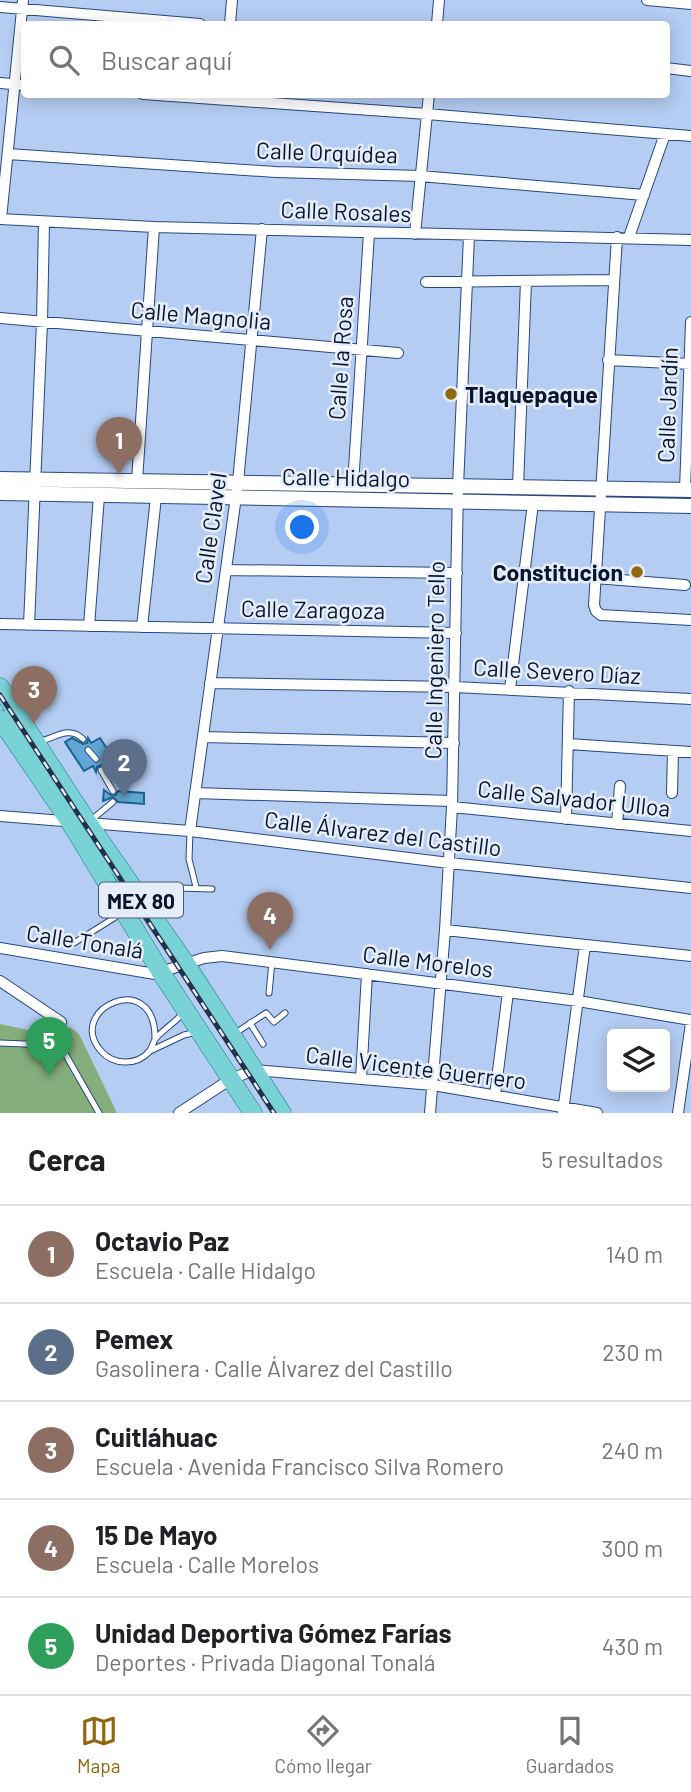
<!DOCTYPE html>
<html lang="es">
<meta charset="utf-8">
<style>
body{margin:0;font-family:Barlow,sans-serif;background:#f6f6f6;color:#202124}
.controls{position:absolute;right:21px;bottom:21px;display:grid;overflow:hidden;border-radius:7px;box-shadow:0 4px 18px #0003}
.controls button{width:63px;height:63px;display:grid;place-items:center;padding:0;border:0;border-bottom:2px solid #e0e0e0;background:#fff;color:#202124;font:35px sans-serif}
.you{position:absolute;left:303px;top:528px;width:24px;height:24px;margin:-18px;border:5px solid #fff;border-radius:50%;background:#1a73e8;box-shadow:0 0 0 10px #1a73e833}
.badge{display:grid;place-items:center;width:46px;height:46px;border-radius:50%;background:#90670e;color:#fff;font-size:23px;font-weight:700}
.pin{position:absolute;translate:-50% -58px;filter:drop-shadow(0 2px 4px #0008)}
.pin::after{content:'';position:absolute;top:37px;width:24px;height:21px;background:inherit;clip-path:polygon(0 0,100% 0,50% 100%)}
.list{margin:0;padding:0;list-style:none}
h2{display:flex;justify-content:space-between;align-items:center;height:91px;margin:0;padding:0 28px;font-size:30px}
h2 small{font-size:23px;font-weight:400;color:#757577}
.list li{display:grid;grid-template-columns:46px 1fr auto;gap:21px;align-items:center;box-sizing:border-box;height:98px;padding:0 28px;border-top:2px solid #e0e0e0}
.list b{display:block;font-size:26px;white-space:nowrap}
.list p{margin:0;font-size:23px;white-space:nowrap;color:#757577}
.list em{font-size:23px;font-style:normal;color:#757577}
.icon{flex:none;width:38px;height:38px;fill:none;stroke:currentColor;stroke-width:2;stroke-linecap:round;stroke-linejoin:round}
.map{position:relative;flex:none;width:691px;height:1113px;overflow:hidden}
.search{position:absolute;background:#fff;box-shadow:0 4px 18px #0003;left:21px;right:21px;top:21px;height:77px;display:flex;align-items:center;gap:18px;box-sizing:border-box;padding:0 24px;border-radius:7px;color:#757577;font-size:26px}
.sheet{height:581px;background:#fff}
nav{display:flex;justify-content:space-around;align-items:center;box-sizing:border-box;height:98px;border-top:2px solid #e0e0e0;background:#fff;font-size:19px;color:#757577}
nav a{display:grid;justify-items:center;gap:4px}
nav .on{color:#90670e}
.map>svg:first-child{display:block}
.green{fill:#84ae7b}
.building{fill:#61a6d5;stroke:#186490;stroke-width:2}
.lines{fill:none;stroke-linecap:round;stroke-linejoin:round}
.service-casing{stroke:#27487e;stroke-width:7}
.minor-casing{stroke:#27487e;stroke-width:12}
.tertiary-casing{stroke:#27487e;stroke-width:16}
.primary-casing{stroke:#177c89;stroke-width:19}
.service{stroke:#fff;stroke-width:5}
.minor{stroke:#fff;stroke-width:10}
.tertiary{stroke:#fff;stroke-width:14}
.primary{stroke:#79d2d6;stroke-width:18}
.rail-casing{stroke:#23314b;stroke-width:5}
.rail{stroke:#e5edfa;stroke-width:2.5;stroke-dasharray:8;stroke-linecap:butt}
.poi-dot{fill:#90670e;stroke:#e5edfa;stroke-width:2.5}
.labels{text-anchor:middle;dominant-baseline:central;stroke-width:5;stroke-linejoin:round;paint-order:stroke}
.shield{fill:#e5edfa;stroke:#4a566a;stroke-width:2}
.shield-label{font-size:21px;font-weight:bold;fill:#08152c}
.street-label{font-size:23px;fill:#08152c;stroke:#e5edfa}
.poi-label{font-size:23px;font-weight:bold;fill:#08152c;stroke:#e5edfa;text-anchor:start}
</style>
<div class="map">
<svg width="691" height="1113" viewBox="0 0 691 1113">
<rect width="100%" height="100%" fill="#b5cdf3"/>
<path class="green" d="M0 1024 61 1037 70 1027 79 1034 117 1113H0Z"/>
<path class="building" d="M72 738 83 744 87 743 88 738 91 743 100 738 119 767 110 773 102 765 97 767 96 772 93 766 84 771 65 742Z
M104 790 112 796 116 795 118 791 144 793V804L118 802 113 797 103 801Z"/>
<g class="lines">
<defs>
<path id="service" d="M41 741C57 737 69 726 83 739
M88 750 96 759
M101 770 113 791
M90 821 113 802
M190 832 189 859 196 887
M140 894 178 888 212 889
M74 943 122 913
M269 993 272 962
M250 1023 263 1044
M234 1034 266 1013 274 1022 285 1013
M155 1039C156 967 64 1009 101 1051 113 1065 136 1066 149 1052 152 1048 153 1042 156 1038 165 1028 176 1022 184 1012
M0 1043 50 1045 63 1050 99 1113
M148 1052 184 1035 197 1032"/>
<path id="minor" d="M647 0 691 4
M0 7 200 24
M230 24 232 0
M437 24 439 0
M666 68 691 71
M0 83 24 85
M143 94 427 114 691 136
M8 154 276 172 420 176 644 195
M0 219 154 227 691 240
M1 219 23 0
M415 234 429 94
M617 237 594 605 596 611 601 615 691 620
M629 237 665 134
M426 282 613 280
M0 318 398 353
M608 360 691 364
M137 481 154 227
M353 485 369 233
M518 487 526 281
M685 490 691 322
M226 570 457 573
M595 578 685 585
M0 624 456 633
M29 625 42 322 44 222
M89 626 99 496
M142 627 156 497
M210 683 455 687 691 699
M510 689 533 503
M203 737 454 743
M568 744 691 752
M195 793 452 801
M672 793 673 751
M452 807 691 831
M0 816 190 831 449 863 691 888
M566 819 569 691
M617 824 620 786
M190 831 238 482 262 229
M445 930 691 956
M0 948 155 974 204 958 222 956 578 1001 691 1020
M0 981 61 1022
M361 1079 367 974
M495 1095 508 992
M563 1112 585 945
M179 1113 231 1079 254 1070 433 1085 597 1113
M430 1113 445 930 452 807 458 486 469 236
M678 1113 691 1023"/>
<path id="tertiary" d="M0 479 691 490
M0 493 691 506"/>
<path id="primary" d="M0 687 88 823 186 964 282 1113
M0 719 70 822 162 974 253 1113"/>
</defs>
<use href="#service" class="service-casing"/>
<use href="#minor" class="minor-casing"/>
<use href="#tertiary" class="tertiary-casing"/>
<use href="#primary" class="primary-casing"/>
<use href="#service" class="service"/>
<use href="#minor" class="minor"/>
<use href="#tertiary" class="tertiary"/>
<use href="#primary" class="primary"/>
<defs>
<path id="rail" d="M0 695 274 1113"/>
</defs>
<use href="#rail" class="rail-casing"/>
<use href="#rail" class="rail"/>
</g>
<g class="poi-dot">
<circle cx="451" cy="394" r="7"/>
<circle cx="637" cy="572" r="7"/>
</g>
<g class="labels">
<rect class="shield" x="99" y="882.5" width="84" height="35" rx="5"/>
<g class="shield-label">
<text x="141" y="900">MEX 80</text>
</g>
<g class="street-label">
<text transform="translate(327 152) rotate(2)">Calle Orquídea</text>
<text transform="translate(346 211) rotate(2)">Calle Rosales</text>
<text transform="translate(201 315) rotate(5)">Calle Magnolia</text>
<text transform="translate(340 358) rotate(-86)">Calle la Rosa</text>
<text transform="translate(667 405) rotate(-88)">Calle Jardín</text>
<text transform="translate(346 477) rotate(1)">Calle Hidalgo</text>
<text transform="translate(210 528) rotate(-82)">Calle Clavel</text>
<text transform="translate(313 609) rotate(1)">Calle Zaragoza</text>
<text transform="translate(434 660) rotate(-89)">Calle Ingeniero Tello</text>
<text transform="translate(557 671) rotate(3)">Calle Severo Díaz</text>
<text transform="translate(574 798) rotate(6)">Calle Salvador Ulloa</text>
<text transform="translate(383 833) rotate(7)">Calle Álvarez del Castillo</text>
<text transform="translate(85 941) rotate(9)">Calle Tonalá</text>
<text transform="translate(428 961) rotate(7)">Calle Morelos</text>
<text transform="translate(416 1067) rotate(7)">Calle Vicente Guerrero</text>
</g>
<g class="poi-label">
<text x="465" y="394">Tlaquepaque</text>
<text x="623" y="572" text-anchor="end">Constitucion</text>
</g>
</g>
</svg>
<div class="controls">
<button><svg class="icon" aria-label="layers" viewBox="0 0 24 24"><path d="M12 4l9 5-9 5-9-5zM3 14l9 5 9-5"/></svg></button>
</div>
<div class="you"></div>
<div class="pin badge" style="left:119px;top:475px;background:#8d6e63">1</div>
<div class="pin badge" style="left:124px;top:797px;background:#5c6f8a">2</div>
<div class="pin badge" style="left:34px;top:724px;background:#8d6e63">3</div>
<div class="pin badge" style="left:270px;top:950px;background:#8d6e63">4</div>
<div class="pin badge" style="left:49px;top:1075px;background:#2e9e5b">5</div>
<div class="search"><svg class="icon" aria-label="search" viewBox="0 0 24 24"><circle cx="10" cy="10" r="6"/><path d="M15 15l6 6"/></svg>Buscar aquí</div>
</div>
<section class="sheet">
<h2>Cerca<small>5 resultados</small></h2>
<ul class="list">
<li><span class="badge" style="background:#8d6e63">1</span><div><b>Octavio Paz</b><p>Escuela · Calle Hidalgo</p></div><em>140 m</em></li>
<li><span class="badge" style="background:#5c6f8a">2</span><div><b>Pemex</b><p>Gasolinera · Calle Álvarez del Castillo</p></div><em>230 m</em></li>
<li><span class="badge" style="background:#8d6e63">3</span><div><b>Cuitláhuac</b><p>Escuela · Avenida Francisco Silva Romero</p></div><em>240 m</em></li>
<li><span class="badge" style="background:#8d6e63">4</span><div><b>15 De Mayo</b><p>Escuela · Calle Morelos</p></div><em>300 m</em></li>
<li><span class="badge" style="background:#2e9e5b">5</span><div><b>Unidad Deportiva Gómez Farías</b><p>Deportes · Privada Diagonal Tonalá</p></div><em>430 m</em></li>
</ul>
</section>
<nav>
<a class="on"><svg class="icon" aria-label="map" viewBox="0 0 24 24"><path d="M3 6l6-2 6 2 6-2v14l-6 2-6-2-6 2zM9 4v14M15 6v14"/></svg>Mapa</a>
<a><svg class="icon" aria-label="directions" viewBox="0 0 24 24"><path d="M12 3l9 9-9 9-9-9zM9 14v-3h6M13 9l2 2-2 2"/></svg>Cómo llegar</a>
<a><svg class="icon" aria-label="saved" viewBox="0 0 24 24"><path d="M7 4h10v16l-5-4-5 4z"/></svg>Guardados</a>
</nav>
